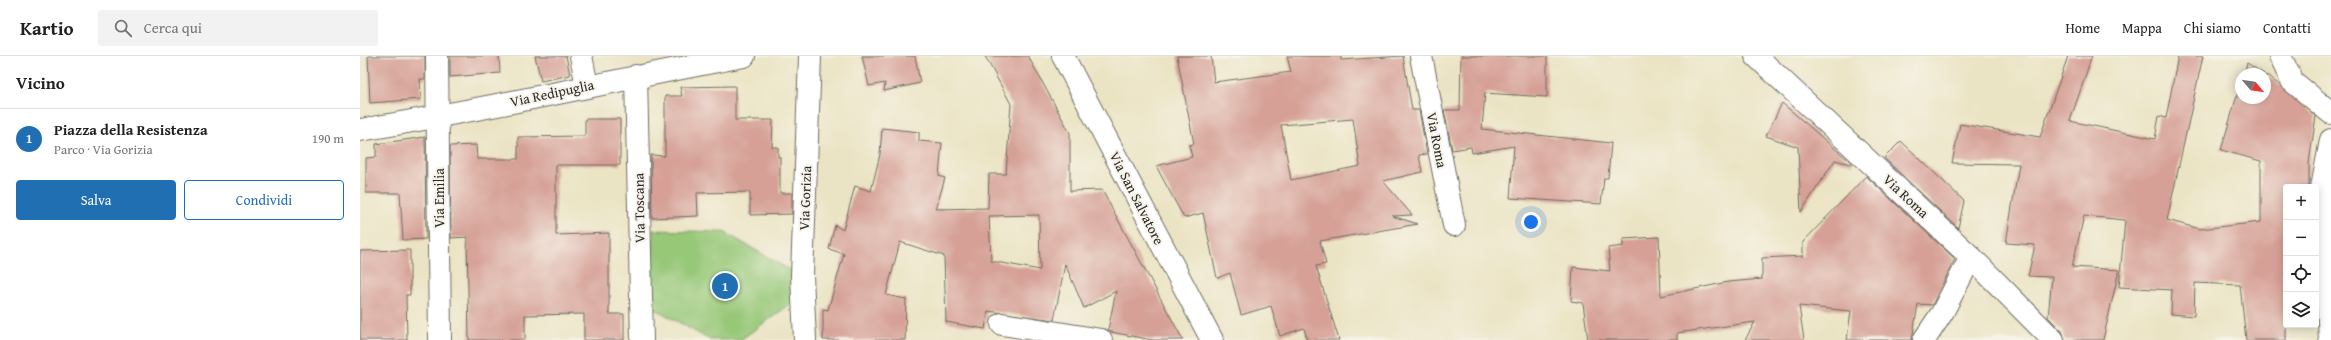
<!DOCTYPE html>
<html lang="it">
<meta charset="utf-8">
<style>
body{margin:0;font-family:"Gentium Book Plus",serif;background:#f2f2f2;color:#202124}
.controls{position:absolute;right:12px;bottom:12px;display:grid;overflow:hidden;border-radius:4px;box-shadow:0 2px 10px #0003}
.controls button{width:36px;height:36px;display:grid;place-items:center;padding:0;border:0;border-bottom:1px solid #e0e0e0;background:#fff;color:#202124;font:20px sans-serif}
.compass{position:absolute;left:1875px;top:12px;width:36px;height:36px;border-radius:50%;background:#fff;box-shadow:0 2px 10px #0003;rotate:119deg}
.you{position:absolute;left:1171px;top:166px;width:14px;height:14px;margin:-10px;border:3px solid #fff;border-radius:50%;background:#1a73e8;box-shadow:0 0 0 6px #1a73e833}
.badge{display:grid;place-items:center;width:26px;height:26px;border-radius:50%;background:#1f6fb2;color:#fff;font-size:13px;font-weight:700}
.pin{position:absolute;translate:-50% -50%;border:2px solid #fff;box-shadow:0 1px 4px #0006}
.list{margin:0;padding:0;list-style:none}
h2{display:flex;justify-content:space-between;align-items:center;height:52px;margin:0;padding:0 16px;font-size:17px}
h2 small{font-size:13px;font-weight:400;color:#757577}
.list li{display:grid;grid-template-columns:26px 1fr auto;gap:12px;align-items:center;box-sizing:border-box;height:60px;padding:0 16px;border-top:1px solid #e0e0e0}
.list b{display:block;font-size:15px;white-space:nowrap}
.list p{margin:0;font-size:13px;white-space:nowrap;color:#757577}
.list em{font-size:13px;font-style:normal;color:#757577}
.actions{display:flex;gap:8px;padding:12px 16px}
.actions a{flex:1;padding:9px 0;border:1px solid #1f6fb2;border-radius:4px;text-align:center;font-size:14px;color:#1f6fb2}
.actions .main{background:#1f6fb2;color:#fff}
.icon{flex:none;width:22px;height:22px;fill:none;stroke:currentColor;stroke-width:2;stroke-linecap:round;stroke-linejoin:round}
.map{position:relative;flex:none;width:1971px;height:284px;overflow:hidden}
header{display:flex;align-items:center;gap:24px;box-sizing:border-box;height:56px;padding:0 20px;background:#fff;border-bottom:1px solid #e0e0e0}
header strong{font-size:19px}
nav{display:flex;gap:22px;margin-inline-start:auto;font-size:14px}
.search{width:280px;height:36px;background:#f2f2f2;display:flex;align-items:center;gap:10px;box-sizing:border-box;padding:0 14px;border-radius:4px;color:#757577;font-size:15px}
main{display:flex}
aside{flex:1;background:#fff}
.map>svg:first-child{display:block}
.green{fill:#97c878;stroke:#617a52}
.building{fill:#d6a096;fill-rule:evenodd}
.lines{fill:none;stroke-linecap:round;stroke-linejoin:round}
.minor-casing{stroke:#6e6c61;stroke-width:24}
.tertiary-casing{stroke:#6e6c61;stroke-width:24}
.minor{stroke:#fff;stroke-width:22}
.tertiary{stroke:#fff;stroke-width:22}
.labels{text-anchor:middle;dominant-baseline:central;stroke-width:4;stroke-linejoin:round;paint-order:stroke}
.street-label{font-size:14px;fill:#2b2b2b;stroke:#f7f3e8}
</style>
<header>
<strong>Kartio</strong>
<div class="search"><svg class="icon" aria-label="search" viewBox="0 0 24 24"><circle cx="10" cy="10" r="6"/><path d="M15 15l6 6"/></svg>Cerca qui</div>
<nav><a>Home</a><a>Mappa</a><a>Chi siamo</a><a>Contatti</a></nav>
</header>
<main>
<aside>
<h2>Vicino<small></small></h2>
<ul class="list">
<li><span class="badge">1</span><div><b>Piazza della Resistenza</b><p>Parco · Via Gorizia</p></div><em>190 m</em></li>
</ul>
<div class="actions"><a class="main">Salva</a><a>Condividi</a></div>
</aside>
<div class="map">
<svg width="1971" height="284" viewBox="0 0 1971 284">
<rect width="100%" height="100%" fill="#f7f3e8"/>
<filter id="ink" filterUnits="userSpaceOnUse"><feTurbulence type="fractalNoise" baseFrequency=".025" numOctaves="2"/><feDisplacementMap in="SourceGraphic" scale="8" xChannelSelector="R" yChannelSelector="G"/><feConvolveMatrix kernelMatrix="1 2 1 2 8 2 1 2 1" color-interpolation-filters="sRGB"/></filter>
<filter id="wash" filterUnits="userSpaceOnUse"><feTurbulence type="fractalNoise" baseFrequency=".012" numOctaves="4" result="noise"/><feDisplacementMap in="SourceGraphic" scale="16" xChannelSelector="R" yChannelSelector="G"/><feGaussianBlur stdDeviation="0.9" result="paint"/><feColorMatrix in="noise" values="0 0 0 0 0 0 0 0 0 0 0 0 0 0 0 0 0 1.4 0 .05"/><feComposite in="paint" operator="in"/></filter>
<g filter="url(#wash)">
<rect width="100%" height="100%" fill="#ebe4c4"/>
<path class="green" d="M293 174 364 176 437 218 438 243 380 284H350L292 251Z"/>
<g id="blocks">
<path class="building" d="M8 0H65V23H60L61 43 10 47Z
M90 0H139L140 17 90 21Z
M175 0H206L210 19 181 25Z
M502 0H555L560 27 524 35 525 27 509 30Z
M625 0H668L710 77V135L742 134 823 284H792L751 276 748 274 756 235 724 252 705 208 694 264 628 255 625 273 586 266 584 200 540 186 526 239 546 243 545 284H463V253L468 254 484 198 469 193 475 169 483 174 495 130 511 135 520 98 522 72 559 76V85L582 87 579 120 585 122 576 153 628 152 629 118H646L651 48ZM679 159 680 214 631 205 629 160Z
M817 0H851L854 26 931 16 927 0H981V4L1043 0 1052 54H1059L1067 98 1059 99 1062 116 1023 125 1052 159 1032 160 1058 168 960 185 966 208 956 210 979 284H947L944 272 920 280 911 250 881 259 870 217 857 222 843 157 824 162 796 110 832 101 829 89 834 88ZM993 63 1000 110 931 124 921 69Z
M1101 0H1187V41L1125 37 1122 73 1251 87 1248 122H1244L1241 148 1150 142 1154 90 1112 97 1111 91 1092 94 1084 54H1100Z
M1708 0H1732L1710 65 1795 83 1799 60 1806 62 1818 0H1843L1807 164 1840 173 1901 166V105L1861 94 1881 26V42H1905V19L1920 29 1956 60 1949 107V131H1926V284H1886L1880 229 1835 227 1834 260 1811 258 1812 234 1759 231 1765 164 1724 160 1712 211 1759 214 1743 284H1705L1702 275 1688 261 1692 221 1668 220 1675 189 1646 187 1659 108 1592 107 1600 68 1680 81Z
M1887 7 1904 18H1884Z
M375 30V64H413L412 91H418V101H420V137H432V158L390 159V136L337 137 338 160 292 162 291 99 305 100V40H322L320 31Z
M1422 47 1494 109 1475 104 1441 156 1438 91 1406 80Z
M225 63H260V109H196V179L249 177V258H264V284H224V258L165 259V284H109L107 181 91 182 90 90 116 89 117 103H158V81L225 80Z
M65 81 66 183 43 184 40 137H6V102L16 101V88Z
M1541 85 1604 145 1598 172 1524 102Z
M1506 120 1595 203 1572 249 1558 248 1552 284H1487L1491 255 1439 250 1444 284H1385L1395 266 1317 277V284H1228L1223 247 1211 245 1213 211 1250 215 1248 192 1263 190V183L1299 181 1301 240 1368 226 1402 223V202L1443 200V186Z
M50 194V239H46L47 284H0V195Z"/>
</g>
</g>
<g filter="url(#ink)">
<use href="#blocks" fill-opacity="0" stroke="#6e6c61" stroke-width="1"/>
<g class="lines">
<defs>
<path id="minor" d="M77 0 80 284
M221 0 227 30
M1061 0 1094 169
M1920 0 1932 25 1971 57
M276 20 282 284
M0 74C129 53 256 24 384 0
M642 268 741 284
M445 284 442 220 450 0
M1564 284 1582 257 1611 201
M1970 284 1962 132 1971 84"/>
<path id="tertiary" d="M703 0 852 284
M1396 0 1611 201 1693 284"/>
</defs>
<use href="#minor" class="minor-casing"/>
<use href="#tertiary" class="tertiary-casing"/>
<use href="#minor" class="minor"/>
<use href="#tertiary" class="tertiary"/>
</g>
</g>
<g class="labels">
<g class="street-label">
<text transform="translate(192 37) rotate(-12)">Via Redipuglia</text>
<text transform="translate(1077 84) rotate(79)">Via Roma</text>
<text transform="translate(1546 140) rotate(43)">Via Roma</text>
<text transform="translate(79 142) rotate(-90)">Via Emilia</text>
<text transform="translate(445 142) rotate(-88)">Via Gorizia</text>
<text transform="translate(777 142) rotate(63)">Via San Salvatore</text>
<text transform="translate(279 152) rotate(-91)">Via Toscana</text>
</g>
</g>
</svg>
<div class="controls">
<button>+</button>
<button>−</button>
<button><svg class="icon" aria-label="locate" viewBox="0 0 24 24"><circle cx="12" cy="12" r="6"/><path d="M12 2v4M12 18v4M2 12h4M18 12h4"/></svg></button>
<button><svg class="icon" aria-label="layers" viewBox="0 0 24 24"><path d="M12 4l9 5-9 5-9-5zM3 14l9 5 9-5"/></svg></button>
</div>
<svg class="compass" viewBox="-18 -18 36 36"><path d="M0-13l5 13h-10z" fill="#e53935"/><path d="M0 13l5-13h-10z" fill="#757577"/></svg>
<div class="you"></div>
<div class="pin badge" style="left:365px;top:230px">1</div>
</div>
</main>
